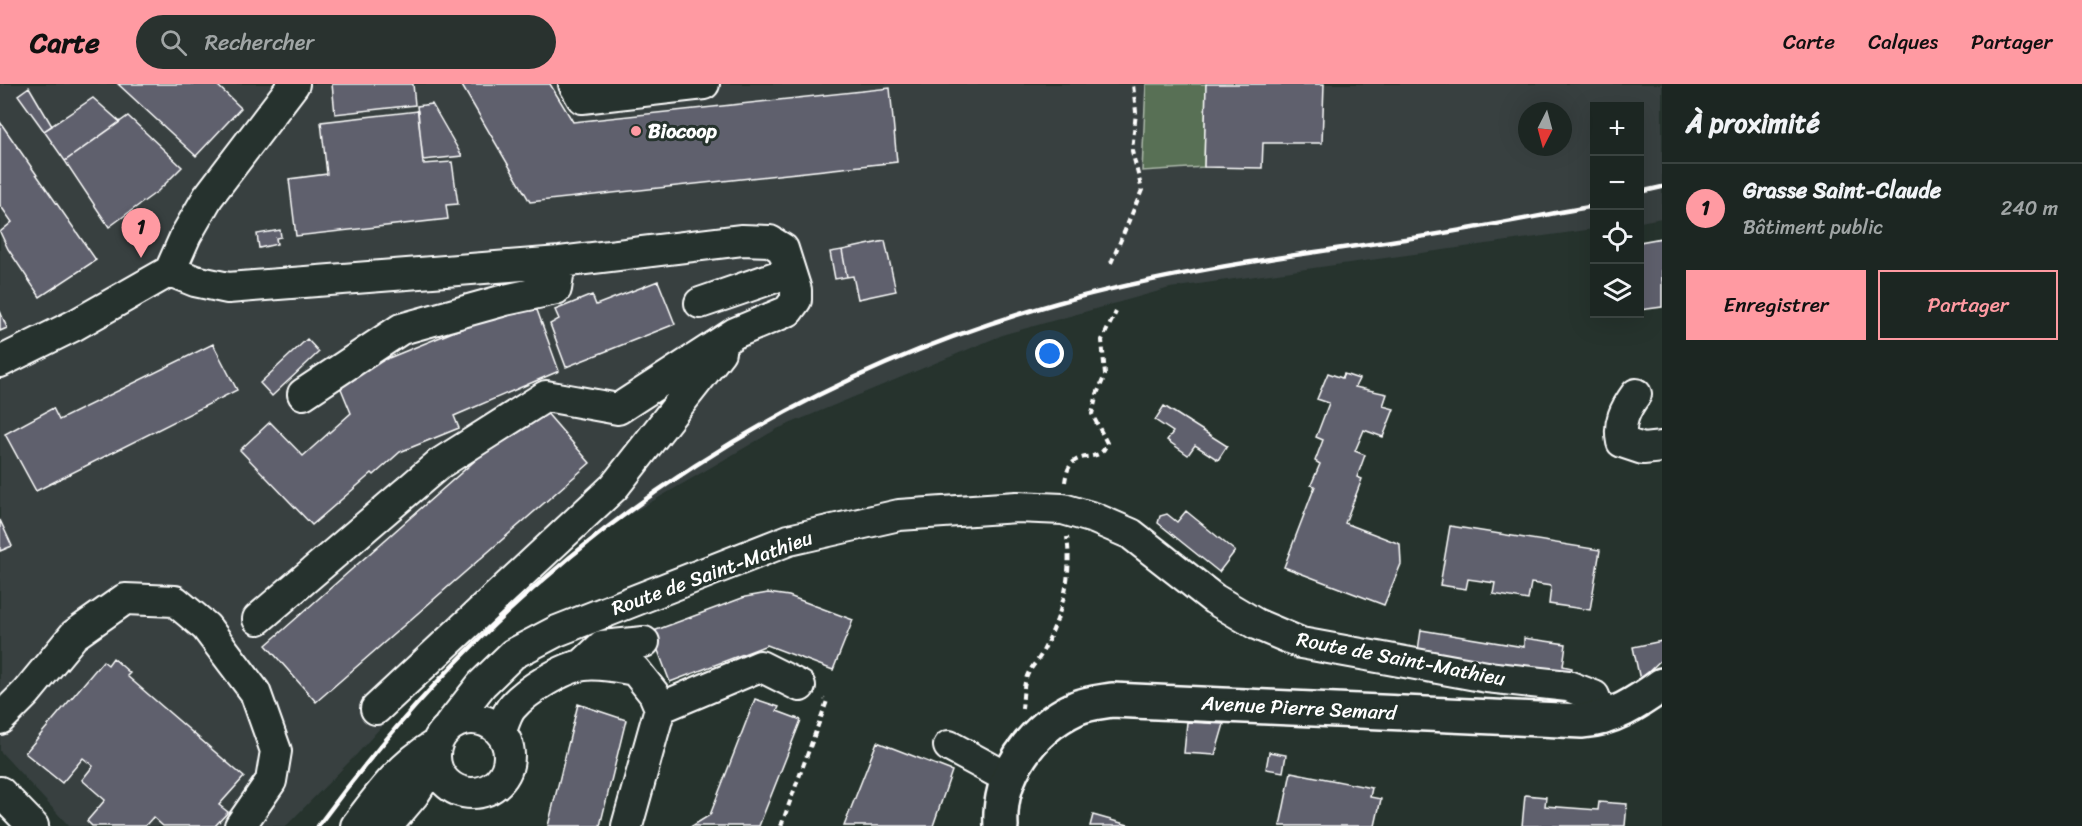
<!DOCTYPE html>
<html lang="fr">
<meta charset="utf-8">
<style>
body{margin:0;font-family:Sriracha,sans-serif;background:#29322f;color:#f1f3f6}
.controls{position:absolute;right:18px;top:18px;display:grid;overflow:hidden;border-radius:0px;box-shadow:0 6px 24px #0002}
.controls button{width:54px;height:54px;display:grid;place-items:center;padding:0;border:0;border-bottom:2px solid #3a4340;background:#1c2622;color:#f1f3f6;font:30px sans-serif}
.compass{position:absolute;left:1518px;top:18px;width:54px;height:54px;border-radius:50%;background:#1c2622;box-shadow:0 6px 24px #0002;rotate:186deg}
.you{position:absolute;left:1050px;top:270px;width:21px;height:21px;margin:-15px;border:4px solid #fff;border-radius:50%;background:#1a73e8;box-shadow:0 0 0 9px #1a73e833}
.badge{display:grid;place-items:center;width:39px;height:39px;border-radius:50%;background:#ff9aa2;color:#111;font-size:20px;font-weight:700}
.pin{position:absolute;translate:-50% -50px;filter:drop-shadow(0 2px 3px #0008)}
.pin::after{content:'';position:absolute;top:32px;width:21px;height:18px;background:inherit;clip-path:polygon(0 0,100% 0,50% 100%)}
.list{margin:0;padding:0;list-style:none}
h2{display:flex;justify-content:space-between;align-items:center;height:78px;margin:0;padding:0 24px;font-size:26px}
h2 small{font-size:20px;font-weight:400;color:#a0a5a5}
.list li{display:grid;grid-template-columns:39px 1fr auto;gap:18px;align-items:center;box-sizing:border-box;height:90px;padding:0 24px;border-top:2px solid #3a4340}
.list b{display:block;font-size:22px;white-space:nowrap}
.list p{margin:0;font-size:20px;white-space:nowrap;color:#a0a5a5}
.list em{font-size:20px;font-style:normal;color:#a0a5a5}
.actions{display:flex;gap:12px;padding:18px 24px}
.actions a{flex:1;padding:14px 0;border:2px solid #ff9aa2;border-radius:0px;text-align:center;font-size:21px;color:#ff9aa2}
.actions .main{background:#ff9aa2;color:#111}
.icon{flex:none;width:33px;height:33px;fill:none;stroke:currentColor;stroke-width:2;stroke-linecap:round;stroke-linejoin:round}
.map{position:relative;flex:none;width:1662px;height:742px;overflow:hidden}
header{display:flex;align-items:center;gap:36px;box-sizing:border-box;height:84px;padding:0 30px;background:#ff9aa2;color:#111}
header strong{font-size:28px}
nav{display:flex;gap:33px;margin-inline-start:auto;font-size:21px}
.search{width:420px;height:54px;background:#29322f;display:flex;align-items:center;gap:15px;box-sizing:border-box;padding:0 21px;border-radius:33px;color:#a0a5a5;font-size:22px}
main{display:flex}
aside{flex:1;background:#1c2622}
.map>svg:first-child{display:block}
.built{fill:#374040;fill-rule:evenodd}
.green{fill:#587054;stroke:#acb8aa;stroke-width:1.5}
.building{fill:#5f606d;stroke:#fff;stroke-width:1.5}
.lines{fill:none;stroke-linecap:round;stroke-linejoin:round}
.minor-casing{stroke:#fff;stroke-width:34}
.major-casing{stroke:#fff;stroke-width:38}
.path{stroke:#fff;stroke-width:4;stroke-dasharray:6 4.5;stroke-linecap:butt}
.minor{stroke:#26332d;stroke-width:30}
.major{stroke:#26332d;stroke-width:33}
.rail{stroke:#fff;stroke-width:4.5}
.poi-dot{fill:#ff9aa2;stroke:#26332d;stroke-width:2}
.labels{text-anchor:middle;dominant-baseline:central;stroke-width:6;stroke-linejoin:round;paint-order:stroke}
.poi-label{font-size:20px;font-weight:bold;fill:#fff;stroke:#26332d;text-anchor:start}
.street-label{font-size:20px;fill:#fff;stroke:#26332d}
</style>
<header>
<strong>Carte</strong>
<div class="search"><svg class="icon" aria-label="search" viewBox="0 0 24 24"><circle cx="10" cy="10" r="6"/><path d="M15 15l6 6"/></svg>Rechercher</div>
<nav><a>Carte</a><a>Calques</a><a>Partager</a></nav>
</header>
<main>
<div class="map">
<svg width="1662" height="742" viewBox="0 0 1662 742">
<rect width="100%" height="100%" fill="#26332d"/>
<filter id="ink" filterUnits="userSpaceOnUse"><feTurbulence type="fractalNoise" baseFrequency=".0167" numOctaves="2"/><feDisplacementMap in="SourceGraphic" scale="12" xChannelSelector="R" yChannelSelector="G"/><feConvolveMatrix kernelMatrix="1 2 1 2 8 2 1 2 1" color-interpolation-filters="sRGB"/></filter>
<g filter="url(#ink)">
<path class="built" d="M0 0H1662V134L1640 138V22H1594V145L1170 204 1005 250 777 345 506 502 357 670 286 742H69L0 667ZM1527 27H1563V63H1527Z"/>
<path class="green" d="M1146 0H1206L1204 83 1142 87Z"/>
<path class="building" d="M118 0H216L241 24 196 72Z
M332 0H413L415 21 335 30Z
M461 0H550L573 38 890 4 897 78 530 118Z
M1206 0H1324L1322 59H1263L1262 84 1204 83Z
M29 3 52 42 44 47 18 11Z
M93 14 120 38 65 77 44 47Z
M432 20 462 72 423 76 417 22Z
M418 27 423 80 452 78 458 120 446 121 448 135 296 152 289 95 327 90 321 38Z
M128 32 182 83 158 107 109 143 65 77Z
M0 38 96 176 40 213 8 165 0 148 12 138 0 121Z
M280 146 281 153 276 154 277 160 259 164 257 150Z
M1662 154V223L1640 226V158Z
M885 157 896 207 858 215 853 192 847 193 842 166Z
M842 166 847 193 835 195 830 168Z
M658 197 675 240 566 283 550 240 559 235 555 226 592 211 596 221Z
M537 226 559 287 454 332 459 344 400 368 374 391 372 389 312 441 240 366 270 338 303 372 351 329 337 295 497 230Z
M0 227 7 244 0 247Z
M307 255 319 268 272 312 260 299Z
M213 260 237 306 36 407 5 350 53 324 59 336Z
M1328 289 1342 294 1344 290 1359 295 1355 303 1387 310 1383 322 1394 325 1383 353 1364 346 1355 367 1365 371 1357 393 1362 395 1345 439 1400 460 1401 480 1384 521 1284 483 1315 402 1311 401 1320 380 1315 377 1323 356 1316 353 1329 319 1317 315Z
M539 320 590 379 316 618 266 561Z
M1164 322 1227 362 1218 376 1195 361 1188 371 1167 356 1173 348 1155 336Z
M1186 427 1235 467 1219 488 1158 439 1160 432 1167 430 1177 438Z
M0 436 12 462 0 467Z
M1450 442 1600 466 1590 526 1549 520 1551 502 1531 499 1528 516 1493 510 1495 499 1468 495 1466 505 1440 501Z
M768 509 789 512 853 536 833 586 767 561 670 598 651 548 745 513Z
M1421 546 1524 563V554L1566 560 1563 582 1572 584 1570 598 1417 573Z
M1662 557V575L1640 596 1633 563Z
M113 574 130 589 127 592 244 693 219 721 228 728 215 742H163L153 733 145 742H92L87 737 105 716 82 696 93 682 83 674 62 699 25 669 103 577 108 581Z
M755 615 779 623 777 627 801 636 759 742H692L710 731Z
M578 620 626 636 600 742H548Z
M1187 638 1224 640 1215 671 1184 669Z
M877 658 952 687 933 742H844Z
M1269 668 1286 671 1283 688 1266 685Z
M1291 688 1372 704 1370 713 1381 715 1375 742H1280Z
M1525 711 1546 713 1545 722 1598 726 1599 718 1627 720 1625 742H1522Z
M1093 731 1132 742H1090Z"/>
<g class="lines">
<defs>
<path id="minor" d="M574 0 582 14 704 0
M170 187 195 197 228 204 560 178 742 156 770 157 783 165 796 206V216L788 227 735 249 618 325 546 312 439 380 258 535
M700 219 790 188
M0 278 75 241 170 187 186 151 208 113 294 0
M303 310 401 245 505 216 556 205 560 178
M1636 310C1625 325 1618 339 1622 358L1643 365 1662 363
M582 581 602 562 644 558
M660 624 760 582 800 602
M376 625 614 403 720 268
M435 672a37 37 0 1 1 74 0a37 37 0 1 1-74 0Z
M0 635 26 609 74 551 125 515 175 517 206 543 255 608 276 667 271 697 240 742
M449 642 482 600 513 570 557 547 789 456 899 431 1017 423 1063 425 1094 434 1131 450 1214 515 1256 540 1301 559 1487 593 1568 602 1594 612 1603 635
M501 647C504 639 507 628 513 622 526 607 564 583 584 581 601 579 618 583 635 586L654 610 660 624 627 742
M949 662 1008 694
M0 708 33 742
M356 742C380 710 401 681 436 660
M387 742 414 710 435 677"/>
<path id="major" d="M1001 742C998 691 1031 645 1076 624 1087 619 1100 618 1112 616L1582 637C1613 635 1637 619 1662 601"/>
</defs>
<use href="#minor" class="minor-casing"/>
<use href="#major" class="major-casing"/>
<path class="path" d="M1111 179 1142 106 1132 67 1136 28 1133 0
M1065 398C1070 358 1099 385 1107 359L1092 330 1097 310 1105 291 1102 256 1116 228
M1022 625C1023 615 1023 602 1027 592 1030 584 1038 577 1042 569 1061 532 1073 495 1067 453
M781 742 827 617 824 615"/>
<use href="#minor" class="minor"/>
<use href="#major" class="major"/>
<path class="rail" d="M1640 108 1662 103
M318 742C507 485 749 306 1057 219 1171 187 1289 172 1405 155 1469 146 1532 133 1594 122"/>
</g>
</g>
<circle class="poi-dot" cx="636" cy="47" r="6"/>
<g class="labels">
<g class="poi-label">
<text x="648" y="47">Biocoop</text>
</g>
<g class="street-label">
<text transform="translate(712 489) rotate(-20)">Route de Saint-Mathieu</text>
<text transform="translate(1401 575) rotate(11)">Route de Saint-Mathieu</text>
<text transform="translate(1299 624) rotate(3)">Avenue Pierre Semard</text>
</g>
</g>
</svg>
<div class="controls">
<button>+</button>
<button>−</button>
<button><svg class="icon" aria-label="locate" viewBox="0 0 24 24"><circle cx="12" cy="12" r="6"/><path d="M12 2v4M12 18v4M2 12h4M18 12h4"/></svg></button>
<button><svg class="icon" aria-label="layers" viewBox="0 0 24 24"><path d="M12 4l9 5-9 5-9-5zM3 14l9 5 9-5"/></svg></button>
</div>
<svg class="compass" viewBox="-18 -18 36 36"><path d="M0-13l5 13h-10z" fill="#e53935"/><path d="M0 13l5-13h-10z" fill="#a0a5a5"/></svg>
<div class="you"></div>
<div class="pin badge" style="left:141px;top:174px">1</div>
</div>
<aside>
<h2>À proximité<small></small></h2>
<ul class="list">
<li><span class="badge">1</span><div><b>Grasse Saint-Claude</b><p>Bâtiment public</p></div><em>240 m</em></li>
</ul>
<div class="actions"><a class="main">Enregistrer</a><a>Partager</a></div>
</aside>
</main>
